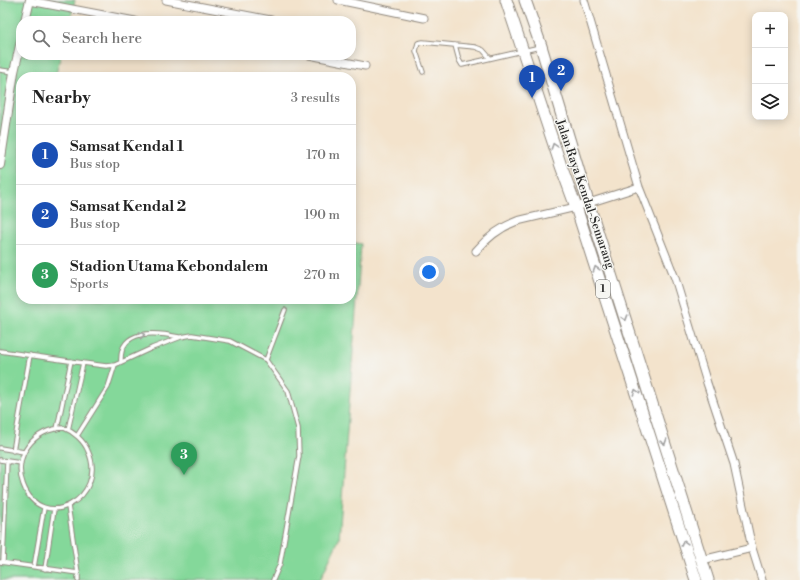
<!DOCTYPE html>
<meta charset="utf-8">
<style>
body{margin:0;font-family:"Libre Bodoni",serif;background:#f6f6f6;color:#222}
.controls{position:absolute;right:12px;top:12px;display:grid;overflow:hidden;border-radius:8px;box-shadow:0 2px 10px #0003}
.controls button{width:36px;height:36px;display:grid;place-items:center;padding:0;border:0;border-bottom:1px solid #e0e0e0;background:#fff;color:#222;font:20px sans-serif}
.you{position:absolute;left:429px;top:272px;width:14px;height:14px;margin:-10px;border:3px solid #fff;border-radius:50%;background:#1a73e8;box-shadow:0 0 0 6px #1a73e833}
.badge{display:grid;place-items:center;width:26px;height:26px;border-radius:50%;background:#db2777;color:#fff;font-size:13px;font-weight:700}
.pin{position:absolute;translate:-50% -33px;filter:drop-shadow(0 1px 2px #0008)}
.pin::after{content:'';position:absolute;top:21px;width:14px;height:12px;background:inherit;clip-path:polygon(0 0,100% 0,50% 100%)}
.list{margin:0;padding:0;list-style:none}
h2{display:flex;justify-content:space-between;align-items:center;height:52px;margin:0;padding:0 16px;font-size:17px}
h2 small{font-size:13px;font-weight:400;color:#767676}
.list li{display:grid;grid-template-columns:26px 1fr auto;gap:12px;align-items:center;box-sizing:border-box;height:60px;padding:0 16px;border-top:1px solid #e0e0e0}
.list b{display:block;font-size:15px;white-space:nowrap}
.list p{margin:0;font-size:13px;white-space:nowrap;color:#767676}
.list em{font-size:13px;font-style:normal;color:#767676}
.icon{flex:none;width:22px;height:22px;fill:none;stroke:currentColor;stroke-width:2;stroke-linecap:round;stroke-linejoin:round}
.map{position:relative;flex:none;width:800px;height:580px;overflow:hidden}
.search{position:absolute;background:#fff;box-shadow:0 2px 10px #0003;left:16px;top:16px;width:340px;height:44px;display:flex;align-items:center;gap:10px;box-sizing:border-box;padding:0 14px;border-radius:16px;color:#767676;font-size:15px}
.panel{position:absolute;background:#fff;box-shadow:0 2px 10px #0003;left:16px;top:72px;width:340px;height:232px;border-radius:16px}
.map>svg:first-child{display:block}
.green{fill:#84d89a;stroke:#588262}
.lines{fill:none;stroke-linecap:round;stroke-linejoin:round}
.service-casing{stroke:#8f877c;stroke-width:5.5}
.minor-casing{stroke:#8f877c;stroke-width:9}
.tertiary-casing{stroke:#8f877c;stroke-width:10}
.trunk-casing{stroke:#8f877c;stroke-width:13}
.service{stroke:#fff;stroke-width:3.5}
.minor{stroke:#fff;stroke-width:7}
.tertiary{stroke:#fff;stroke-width:8}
.trunk{stroke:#fff;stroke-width:11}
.oneway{stroke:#a0a0a0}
.labels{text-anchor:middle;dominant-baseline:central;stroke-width:3;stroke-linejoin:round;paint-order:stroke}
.shield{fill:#f6f6f2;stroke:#686867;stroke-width:1}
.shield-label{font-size:11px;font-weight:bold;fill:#2b2b2b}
.street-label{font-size:12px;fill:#2b2b2b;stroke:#f6f6f2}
</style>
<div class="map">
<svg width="800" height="580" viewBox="0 0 800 580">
<rect width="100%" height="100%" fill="#f6f6f2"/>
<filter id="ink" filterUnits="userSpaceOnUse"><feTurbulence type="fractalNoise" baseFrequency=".025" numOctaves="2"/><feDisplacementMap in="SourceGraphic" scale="8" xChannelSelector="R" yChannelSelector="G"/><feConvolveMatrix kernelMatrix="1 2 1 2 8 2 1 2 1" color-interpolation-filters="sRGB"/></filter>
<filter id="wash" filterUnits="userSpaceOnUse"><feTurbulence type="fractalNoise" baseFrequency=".012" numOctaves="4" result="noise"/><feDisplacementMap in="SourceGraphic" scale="16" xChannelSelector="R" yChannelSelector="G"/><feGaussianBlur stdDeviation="0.9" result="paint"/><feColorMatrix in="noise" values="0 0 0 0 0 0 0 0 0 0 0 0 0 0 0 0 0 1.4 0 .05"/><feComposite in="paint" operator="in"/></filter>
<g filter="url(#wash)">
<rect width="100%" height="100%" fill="#f3e3cc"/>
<path class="green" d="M0 0H75L70 21H21V55H61L55 77H21V299H351V242L361 244 339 539 320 580H0Z"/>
</g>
<g filter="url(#ink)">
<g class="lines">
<defs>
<path id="service" d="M455 45 459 60 462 65 540 47
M0 70 14 72
M423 72 416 51 418 43 423 42 475 47 483 50 490 58
M0 351 83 363 106 366 115 365 152 348 181 337 192 335 230 341 266 360 288 391 298 428 299 456 280 564 273 580
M266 360 285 310
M121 362C119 328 156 332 179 337
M64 428C74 432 84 441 88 451 109 497 42 536 23 484 12 456 35 428 64 428Z
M57 429 71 361
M68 430 83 363
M77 436 108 387 115 365
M0 448 24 452
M13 451 30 355
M0 460 21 463
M68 506 78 573
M0 562 78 573V580
M3 562 7 461
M34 567 44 508
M45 569 54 509"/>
<path id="minor" d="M166 0 276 21
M338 0 424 18
M584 0 639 187 675 278 707 383 734 464 752 548 762 580
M30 1 135 21
M309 55 365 66
M476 251C487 238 501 227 517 221L576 207 639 187
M702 560 752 548"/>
<path id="tertiary" d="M25 21 30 0
M0 165 14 72 21 41"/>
<path id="trunk" d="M506 0 561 166 576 207 696 580
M525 0 541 46 588 202 708 580"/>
</defs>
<use href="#service" class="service-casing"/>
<use href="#minor" class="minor-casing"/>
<use href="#tertiary" class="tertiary-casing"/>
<use href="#trunk" class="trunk-casing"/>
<use href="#service" class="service"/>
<use href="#minor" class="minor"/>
<use href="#tertiary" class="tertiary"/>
<use href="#trunk" class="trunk"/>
</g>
<defs><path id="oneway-chevron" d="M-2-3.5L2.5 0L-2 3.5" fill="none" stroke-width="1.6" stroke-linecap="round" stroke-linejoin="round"/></defs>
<g class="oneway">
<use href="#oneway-chevron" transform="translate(554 146) rotate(-108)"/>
<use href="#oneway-chevron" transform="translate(596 269) rotate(-108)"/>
<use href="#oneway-chevron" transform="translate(625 318) rotate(73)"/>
<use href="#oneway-chevron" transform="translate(142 335) rotate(-10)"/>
<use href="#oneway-chevron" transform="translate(636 392) rotate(-108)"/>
<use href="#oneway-chevron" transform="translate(664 442) rotate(72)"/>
<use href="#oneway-chevron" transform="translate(684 543) rotate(-108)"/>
</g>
</g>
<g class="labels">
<rect class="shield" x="596" y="280" width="14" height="18" rx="3"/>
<g class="shield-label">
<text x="603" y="289">1</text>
</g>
<g class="street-label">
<text transform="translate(585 194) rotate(71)">Jalan Raya Kendal-Semarang</text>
</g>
</g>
</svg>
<div class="controls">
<button>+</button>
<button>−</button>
<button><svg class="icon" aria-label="layers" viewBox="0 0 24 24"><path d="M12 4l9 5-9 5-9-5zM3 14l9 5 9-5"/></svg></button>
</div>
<div class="you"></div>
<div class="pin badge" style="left:532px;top:98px;background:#1a4fb4">1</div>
<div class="pin badge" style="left:561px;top:91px;background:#1a4fb4">2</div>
<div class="pin badge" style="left:184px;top:475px;background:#2e9e5b">3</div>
<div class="search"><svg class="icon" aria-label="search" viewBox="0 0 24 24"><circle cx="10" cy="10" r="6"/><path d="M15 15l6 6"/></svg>Search here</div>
<section class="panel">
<h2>Nearby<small>3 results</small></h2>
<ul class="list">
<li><span class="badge" style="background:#1a4fb4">1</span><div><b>Samsat Kendal 1</b><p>Bus stop</p></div><em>170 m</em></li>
<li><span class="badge" style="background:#1a4fb4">2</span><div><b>Samsat Kendal 2</b><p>Bus stop</p></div><em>190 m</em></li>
<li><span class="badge" style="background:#2e9e5b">3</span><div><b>Stadion Utama Kebondalem</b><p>Sports</p></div><em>270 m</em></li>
</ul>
</section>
</div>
